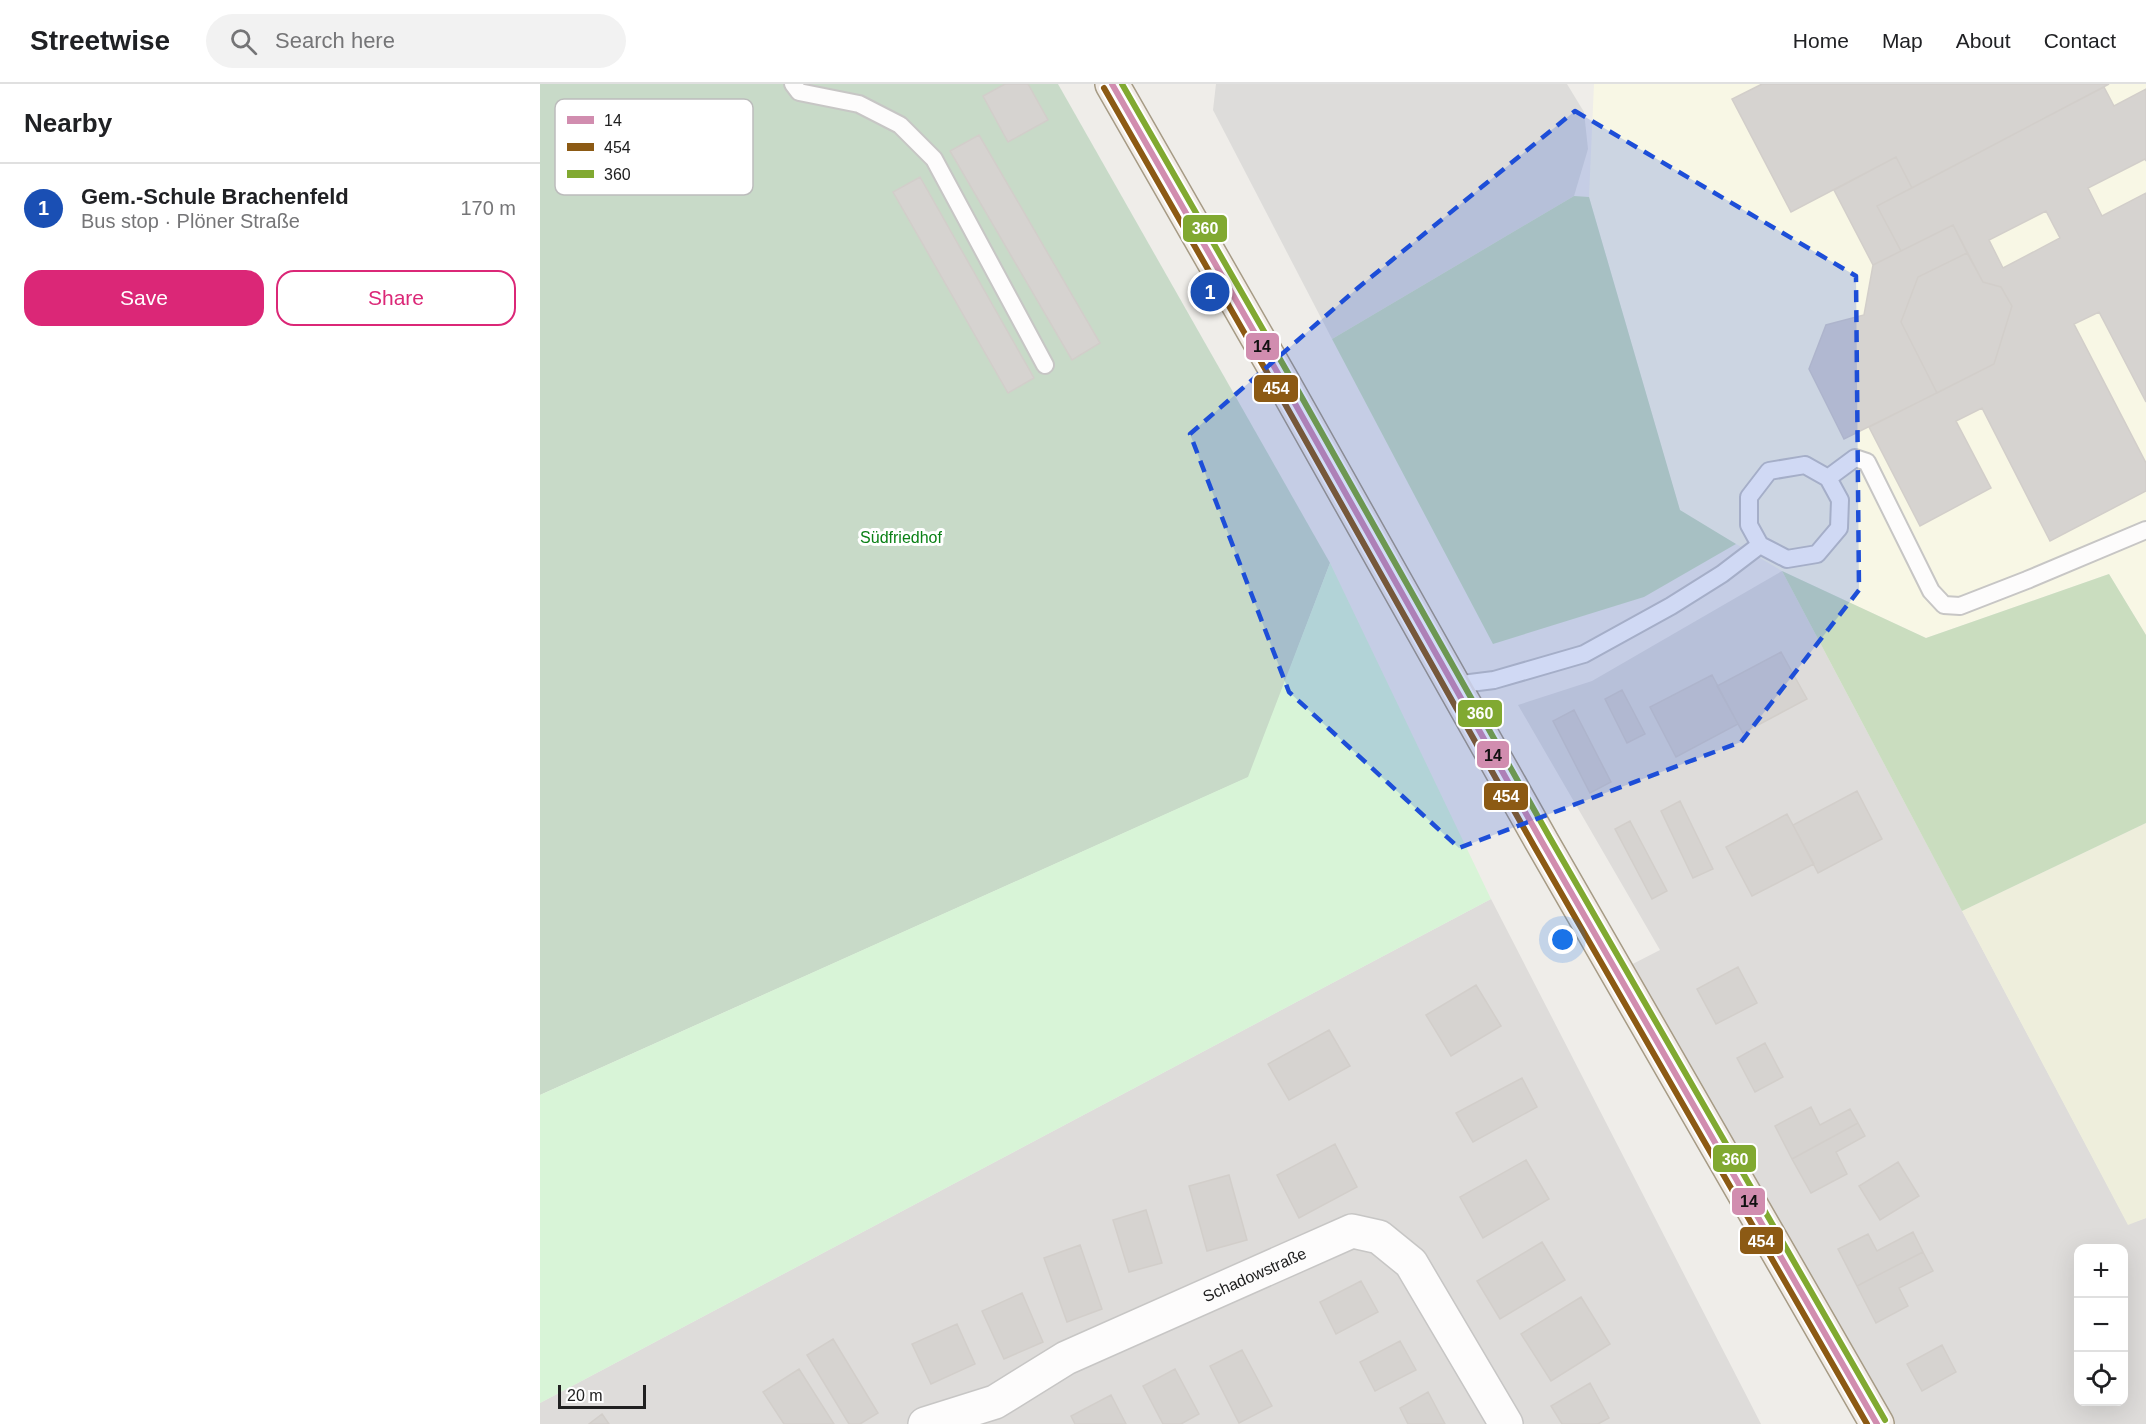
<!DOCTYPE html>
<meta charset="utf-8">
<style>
body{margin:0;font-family:Helvetica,sans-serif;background:#f2f2f2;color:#202124}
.controls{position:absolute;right:18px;bottom:18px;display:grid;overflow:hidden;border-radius:12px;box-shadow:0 6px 24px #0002}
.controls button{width:54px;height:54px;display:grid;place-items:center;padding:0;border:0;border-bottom:2px solid #e0e0e0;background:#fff;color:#202124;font:30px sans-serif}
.scale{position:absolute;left:18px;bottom:15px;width:88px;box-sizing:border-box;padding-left:6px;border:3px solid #202020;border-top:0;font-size:16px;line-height:21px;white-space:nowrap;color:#202020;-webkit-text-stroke:4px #fff;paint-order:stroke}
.you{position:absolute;left:1023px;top:856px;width:21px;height:21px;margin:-15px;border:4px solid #fff;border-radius:50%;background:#1a73e8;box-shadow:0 0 0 9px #1a73e833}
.badge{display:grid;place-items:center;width:39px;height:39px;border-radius:50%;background:#db2777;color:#fff;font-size:20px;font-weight:700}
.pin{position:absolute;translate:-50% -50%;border:3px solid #fff;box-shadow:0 2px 6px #0006}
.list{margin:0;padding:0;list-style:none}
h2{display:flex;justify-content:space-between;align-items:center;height:78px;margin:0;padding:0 24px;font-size:26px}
h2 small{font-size:20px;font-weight:400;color:#757577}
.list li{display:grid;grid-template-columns:39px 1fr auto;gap:18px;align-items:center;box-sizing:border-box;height:90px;padding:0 24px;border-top:2px solid #e0e0e0}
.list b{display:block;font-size:22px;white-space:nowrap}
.list p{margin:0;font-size:20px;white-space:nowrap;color:#757577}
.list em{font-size:20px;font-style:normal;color:#757577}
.actions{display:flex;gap:12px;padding:18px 24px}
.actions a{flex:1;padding:14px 0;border:2px solid #db2777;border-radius:18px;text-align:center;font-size:21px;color:#db2777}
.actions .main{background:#db2777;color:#fff}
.icon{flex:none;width:33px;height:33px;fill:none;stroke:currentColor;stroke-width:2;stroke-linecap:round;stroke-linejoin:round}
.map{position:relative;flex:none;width:1606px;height:1340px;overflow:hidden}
header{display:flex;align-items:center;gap:36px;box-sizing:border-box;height:84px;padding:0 30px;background:#fff;border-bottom:2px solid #e0e0e0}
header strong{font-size:28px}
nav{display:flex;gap:33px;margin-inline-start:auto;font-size:21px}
.search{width:420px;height:54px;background:#f2f2f2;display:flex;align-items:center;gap:15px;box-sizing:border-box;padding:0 21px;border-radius:33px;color:#757577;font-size:22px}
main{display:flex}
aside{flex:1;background:#fff}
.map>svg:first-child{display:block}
.residential{fill:#dedcda;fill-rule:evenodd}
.education{fill:#f8f7e5}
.religious{fill:#dddcda}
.farmland{fill:#eeeedc}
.forest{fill:#caddbf}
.cemetery{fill:#c8dac8}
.park{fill:#d8f4d7}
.building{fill:#d6d3d0;stroke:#d2ceca;stroke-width:1.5;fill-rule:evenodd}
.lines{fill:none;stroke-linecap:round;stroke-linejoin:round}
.service-casing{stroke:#c7c6c5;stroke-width:20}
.minor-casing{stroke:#c7c6c5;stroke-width:36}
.primary-casing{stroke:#a69b85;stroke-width:36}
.service{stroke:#fdfcfc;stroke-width:16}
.minor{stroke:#fdfcfc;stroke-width:33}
.primary{stroke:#f2ece6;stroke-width:33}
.bus-1-casing{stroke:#fff;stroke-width:10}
.bus-2-casing{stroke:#fff;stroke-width:10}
.bus-3-casing{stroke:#fff;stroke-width:10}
.bus-1{stroke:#d18daf;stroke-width:6}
.bus-2{stroke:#8c5a14;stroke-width:6}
.bus-3{stroke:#81a931;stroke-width:6}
.marked{fill:#1d4ed8;fill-opacity:0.2;stroke:#1d4ed8;stroke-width:4.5;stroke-dasharray:12 8;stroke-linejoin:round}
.labels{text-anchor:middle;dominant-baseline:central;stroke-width:6;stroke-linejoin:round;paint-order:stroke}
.park-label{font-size:16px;fill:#0b8116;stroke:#fff}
.street-label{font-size:16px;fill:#202020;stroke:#fff}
.key{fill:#fff;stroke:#bcbcbc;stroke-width:1.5}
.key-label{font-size:16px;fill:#202020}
.line-badge{stroke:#fff;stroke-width:2}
.badge-label{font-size:16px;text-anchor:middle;font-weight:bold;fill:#fff}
.pale-badge-label{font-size:16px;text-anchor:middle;font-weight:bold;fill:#111}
</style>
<header>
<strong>Streetwise</strong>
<div class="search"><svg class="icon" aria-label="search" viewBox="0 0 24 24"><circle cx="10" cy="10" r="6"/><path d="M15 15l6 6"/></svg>Search here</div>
<nav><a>Home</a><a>Map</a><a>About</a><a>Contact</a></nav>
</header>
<main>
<aside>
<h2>Nearby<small></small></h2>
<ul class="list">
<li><span class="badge" style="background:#1a4fb4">1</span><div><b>Gem.-Schule Brachenfeld</b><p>Bus stop · Plöner Straße</p></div><em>170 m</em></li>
</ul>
<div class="actions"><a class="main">Save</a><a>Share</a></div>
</aside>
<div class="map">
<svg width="1606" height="1340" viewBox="0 0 1606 1340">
<rect width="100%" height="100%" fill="#efede9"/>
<path class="residential" d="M1242 487 1588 1140 1606 1134V1340H1337L1077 888 1120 866 978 621 1052 597ZM1538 1164H1584V1318H1538Z
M951 815 1221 1340H0V1319Z"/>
<path class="education" d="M1054 0H1606V551L1569 490 1386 554 1242 487 1140 427 1049 113Z"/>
<path class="religious" d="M676 0H1027L1044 28 1048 65 1034 112 792 255 673 26Z"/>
<path class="farmland" d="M1606 739V1134L1588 1141 1422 827Z"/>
<path class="forest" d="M1034 112 1049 113 1140 426 1196 460 1104 513 953 560 792 255Z
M1242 487 1386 554 1569 490 1606 551V739L1422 827Z"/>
<path class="cemetery" d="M0 0H518L790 479 709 693 0 1011Z"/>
<path class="park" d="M790 479 951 815 0 1319V1011L708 693Z"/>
<path class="building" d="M465 0H488L508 36 468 58 443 12Z
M1222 0H1569L1372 104 1356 73 1251 128 1192 15Z
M1564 3 1574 22 1606 5V77L1605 75 1548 104 1562 132 1606 109V318L1559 228 1534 240 1606 379V407L1510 457 1442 324 1416 337 1451 404 1380 442 1329 343 1454 280 1472 222 1461 203 1443 198 1413 141 1361 167 1337 122ZM1506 127 1520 154 1463 184 1449 156Z
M439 51 560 259 532 276 410 67Z
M1356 73 1372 104 1337 122 1361 167 1333 181 1294 106Z
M380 93 494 294 468 309 353 108Z
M1413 141 1427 169 1378 193 1361 238 1397 309 1304 355 1269 285 1286 241 1324 231 1333 181Z
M1427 169 1443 198 1461 203 1472 222 1454 280 1397 309 1361 238 1378 193Z
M1241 568 1267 615 1203 649 1177 602Z
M1172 591 1198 640 1136 673 1110 623Z
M1082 606 1105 650 1087 659 1065 615Z
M1034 626 1071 698 1050 709 1013 637Z
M1317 707 1342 755 1278 789 1253 741Z
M1140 717 1173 785 1153 794 1121 727Z
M1247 730 1274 780 1212 812 1186 763Z
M1090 737 1127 807 1112 815 1075 745Z
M1198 883 1217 919 1176 940 1157 905Z
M936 901 961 942 911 972 886 931Z
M789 946 810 982 749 1016 728 980Z
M1225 959 1243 993 1215 1008 1197 974Z
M982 994 997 1023 933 1058 916 1029Z
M1271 1023 1280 1041 1310 1025 1318 1039 1252 1075 1235 1042Z
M1318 1039 1325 1052 1296 1068 1307 1090 1271 1109 1252 1075Z
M795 1060 817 1103 759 1134 737 1091Z
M986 1076 1009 1115 943 1154 920 1113Z
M1358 1078 1379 1112 1340 1136 1319 1102Z
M689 1091 707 1156 667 1167 649 1102Z
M606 1126 622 1179 589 1188 573 1136Z
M1373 1148 1383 1168 1317 1202 1298 1165 1328 1150 1337 1167Z
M1002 1158 1025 1196 960 1235 937 1197Z
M540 1161 562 1225 527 1238 504 1174Z
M1383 1168 1393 1187 1359 1204 1368 1222 1336 1239 1317 1202Z
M821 1197 838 1228 796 1250 780 1218Z
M482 1209 503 1258 464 1275 442 1227Z
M1041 1213 1070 1260 1011 1297 981 1250Z
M417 1240 435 1280 391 1300 372 1260Z
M293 1255 338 1329 320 1340H309L267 1271Z
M860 1257 876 1286 835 1307 820 1278Z
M1402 1261 1416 1288 1382 1307 1367 1280Z
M702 1266 732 1322 699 1339 670 1282Z
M259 1285 294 1340H244L223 1308Z
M635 1285 659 1330 641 1340H623L603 1302Z
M1050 1299 1069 1334 1058 1340H1022L1011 1322Z
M888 1308 905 1340H868L860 1324Z
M571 1311 586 1340H535L531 1332Z
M62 1330 69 1340H49Z"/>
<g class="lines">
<defs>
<path id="service" d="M253 0 259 8 319 20 360 41 394 75 505 281
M1265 381 1288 394 1300 416 1299 444 1277 470 1247 475 1220 461 1209 441V413L1229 387Z
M1288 394 1315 374 1327 378 1391 507 1404 521 1420 522 1487 496 1606 446
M914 601 954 596 1044 570 1131 522 1182 490 1220 461"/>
<g id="minor">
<path id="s1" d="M385 1340 455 1318 526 1274 812 1147 839 1153 871 1179 966 1340"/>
</g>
<path id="primary" d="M572 0 744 300 1002 758 1337 1340"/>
</defs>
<use href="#service" class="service-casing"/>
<use href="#minor" class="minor-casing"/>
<use href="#primary" class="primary-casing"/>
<use href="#service" class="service"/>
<use href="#minor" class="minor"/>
<use href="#primary" class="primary"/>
<defs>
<path id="bus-1" d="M572 0 744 300 1002 758 1337 1340"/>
<path id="bus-2" d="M564 4 736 304 994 762 1327 1340"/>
<path id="bus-3" d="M582 0 752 296 1010 754 1345 1336"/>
</defs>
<use href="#bus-1" class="bus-1-casing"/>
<use href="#bus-2" class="bus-2-casing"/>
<use href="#bus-3" class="bus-3-casing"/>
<use href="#bus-1" class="bus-1"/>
<use href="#bus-2" class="bus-2"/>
<use href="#bus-3" class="bus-3"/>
</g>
<path class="marked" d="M1035 27 1316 192 1319 506 1201 658 919 764 749 608 650 350 819 203Z"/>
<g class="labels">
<g class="park-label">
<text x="361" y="453">Südfriedhof</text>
</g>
<g class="street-label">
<text stroke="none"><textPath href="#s1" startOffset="363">Schadowstraße</textPath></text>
</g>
</g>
<rect x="15" y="15" width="198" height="96" rx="9" class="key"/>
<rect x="27" y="32" width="27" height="8" fill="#d18daf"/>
<rect x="27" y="59" width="27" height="8" fill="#8c5a14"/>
<rect x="27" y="86" width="27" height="8" fill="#81a931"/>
<g class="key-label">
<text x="64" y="42">14</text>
<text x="64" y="69">454</text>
<text x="64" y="96">360</text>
</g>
<g class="line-badge">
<rect x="642" y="130" width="46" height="29" rx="6" fill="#81a931"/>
<rect x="705" y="248" width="35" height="29" rx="6" fill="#d18daf"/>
<rect x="713" y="290" width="46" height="29" rx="6" fill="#8c5a14"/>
<rect x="917" y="615" width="46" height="29" rx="6" fill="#81a931"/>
<rect x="936" y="656" width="34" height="29" rx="6" fill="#d18daf"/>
<rect x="943" y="698" width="46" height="29" rx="6" fill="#8c5a14"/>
<rect x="1172" y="1060" width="45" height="29" rx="6" fill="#81a931"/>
<rect x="1191" y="1103" width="35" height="29" rx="6" fill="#d18daf"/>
<rect x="1199" y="1142" width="45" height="29" rx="6" fill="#8c5a14"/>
</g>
<g class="badge-label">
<text x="665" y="150">360</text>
<text x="736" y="310">454</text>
<text x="940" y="635">360</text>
<text x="966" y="718">454</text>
<text x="1195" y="1081">360</text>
<text x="1221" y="1163">454</text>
</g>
<g class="pale-badge-label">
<text x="722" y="268">14</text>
<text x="953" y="677">14</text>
<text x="1209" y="1123">14</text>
</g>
</svg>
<div class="controls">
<button>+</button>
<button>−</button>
<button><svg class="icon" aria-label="locate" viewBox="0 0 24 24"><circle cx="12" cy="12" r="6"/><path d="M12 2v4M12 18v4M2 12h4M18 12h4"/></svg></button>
</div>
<div class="scale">20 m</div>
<div class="you"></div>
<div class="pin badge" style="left:670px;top:208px;background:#1a4fb4">1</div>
</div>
</main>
